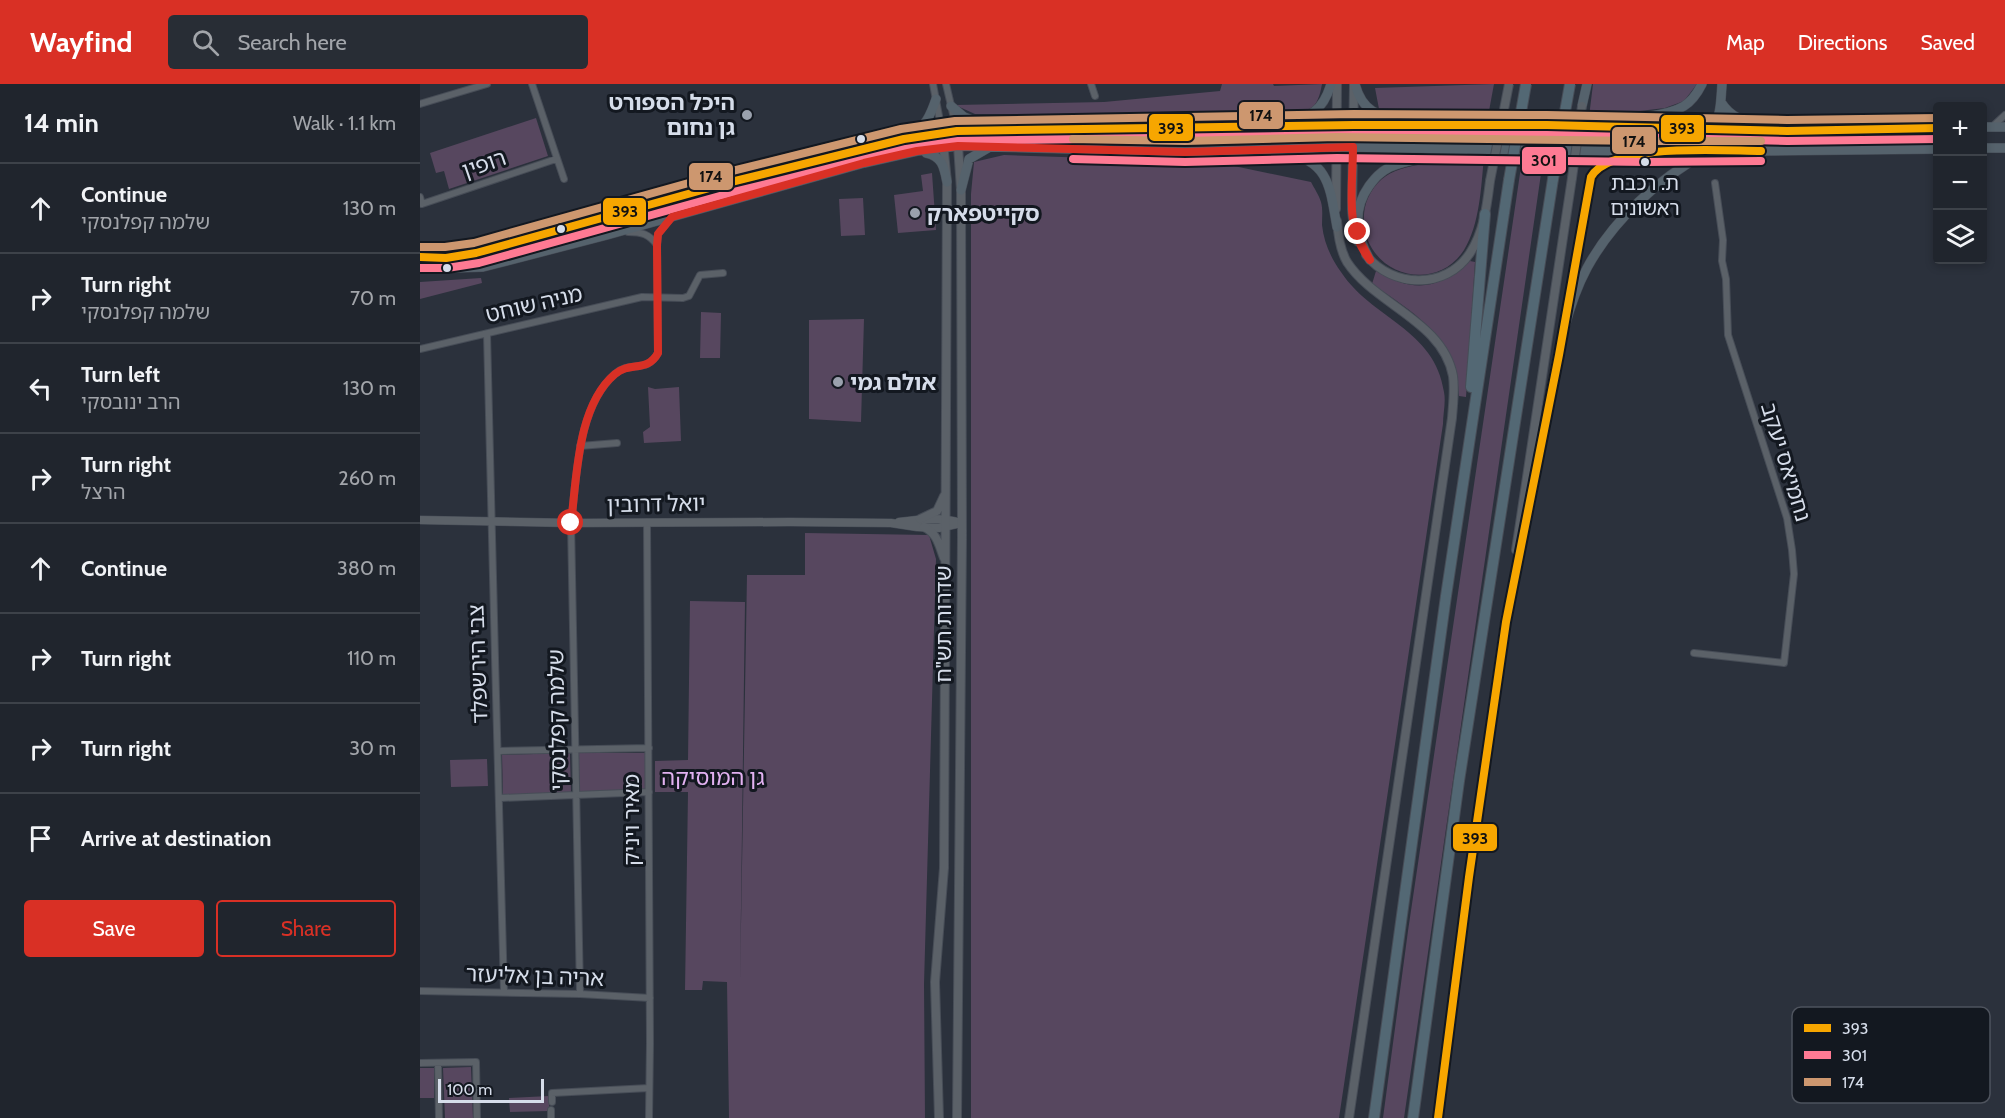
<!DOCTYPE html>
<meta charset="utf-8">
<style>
body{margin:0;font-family:Cabin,"Noto Sans Hebrew",sans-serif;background:#282d35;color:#f1f3f6}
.controls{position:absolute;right:18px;top:18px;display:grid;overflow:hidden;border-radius:6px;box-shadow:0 3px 9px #0003}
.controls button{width:54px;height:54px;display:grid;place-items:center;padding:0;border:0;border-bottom:2px solid #3d4249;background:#20252d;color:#f1f3f6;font:30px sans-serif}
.scale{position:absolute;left:18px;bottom:15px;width:106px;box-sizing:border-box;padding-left:6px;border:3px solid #d6ddea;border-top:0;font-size:16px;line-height:21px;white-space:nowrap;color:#d6ddea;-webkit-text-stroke:4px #131820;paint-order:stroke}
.stop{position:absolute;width:18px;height:18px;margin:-14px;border:4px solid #d93025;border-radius:50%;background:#fff}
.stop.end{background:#d93025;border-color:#fff;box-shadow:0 2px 6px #0008}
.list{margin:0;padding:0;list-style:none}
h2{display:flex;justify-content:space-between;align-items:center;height:78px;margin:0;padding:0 24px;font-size:26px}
h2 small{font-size:20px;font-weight:400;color:#a2a5aa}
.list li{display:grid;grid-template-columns:39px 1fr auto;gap:18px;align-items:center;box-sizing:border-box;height:90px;padding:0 24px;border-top:2px solid #3d4249}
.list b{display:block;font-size:22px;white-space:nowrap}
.list p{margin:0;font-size:20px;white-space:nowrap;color:#a2a5aa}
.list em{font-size:20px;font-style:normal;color:#a2a5aa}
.actions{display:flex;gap:12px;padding:18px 24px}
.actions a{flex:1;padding:14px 0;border:2px solid #d93025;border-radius:6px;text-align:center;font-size:21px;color:#d93025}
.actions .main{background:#d93025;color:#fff}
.icon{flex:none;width:33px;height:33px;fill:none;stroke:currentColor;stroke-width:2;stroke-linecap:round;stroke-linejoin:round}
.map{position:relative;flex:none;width:1585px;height:1034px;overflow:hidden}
header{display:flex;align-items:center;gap:36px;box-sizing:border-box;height:84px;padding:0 30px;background:#d93025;color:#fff}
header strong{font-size:28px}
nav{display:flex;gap:33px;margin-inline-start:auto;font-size:21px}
.search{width:420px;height:54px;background:#282d35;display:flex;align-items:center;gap:15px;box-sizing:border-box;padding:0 21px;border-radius:6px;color:#a2a5aa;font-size:22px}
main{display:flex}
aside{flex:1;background:#20252d}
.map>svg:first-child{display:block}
.green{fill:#57475f}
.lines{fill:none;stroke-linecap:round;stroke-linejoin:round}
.minor-casing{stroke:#474d57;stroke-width:8}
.tertiary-casing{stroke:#474d57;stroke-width:9}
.secondary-casing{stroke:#474d57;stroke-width:10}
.primary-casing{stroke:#474d57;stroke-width:10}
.motorway-casing{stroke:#474d57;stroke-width:12}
.minor{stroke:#5b6168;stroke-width:6}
.tertiary{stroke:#5b6168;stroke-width:8}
.secondary{stroke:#5b6168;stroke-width:8}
.primary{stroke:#55626c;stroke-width:9}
.motorway{stroke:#536874;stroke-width:10}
.secondary-bridge-casing{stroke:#474d57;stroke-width:10;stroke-linecap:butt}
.motorway-bridge-casing{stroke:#474d57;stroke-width:12;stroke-linecap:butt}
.secondary-bridge{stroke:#5b6168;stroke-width:8}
.motorway-bridge{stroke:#536874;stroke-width:10}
.bus-1-casing{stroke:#131820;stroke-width:12}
.bus-2-casing{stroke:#131820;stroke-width:12}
.bus-3-casing{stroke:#131820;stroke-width:12}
.bus-1{stroke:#f7a600;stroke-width:8}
.bus-2{stroke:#fe7a93;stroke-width:8}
.bus-3{stroke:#cd976f;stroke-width:8}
.route{stroke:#d93025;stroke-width:8}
.poi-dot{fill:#9aa1ad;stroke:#131820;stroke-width:2}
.bus-dot{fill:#d6ddea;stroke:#131820;stroke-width:2}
.labels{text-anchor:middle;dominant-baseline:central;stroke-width:6;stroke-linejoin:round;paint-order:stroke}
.bus-label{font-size:20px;fill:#d6ddea;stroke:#131820}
.poi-label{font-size:22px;font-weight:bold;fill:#d6ddea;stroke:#131820;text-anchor:start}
.street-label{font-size:22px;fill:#d6ddea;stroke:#131820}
.park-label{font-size:22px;fill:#e2b1f1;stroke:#131820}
.key{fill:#131820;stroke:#4e535d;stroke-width:1.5}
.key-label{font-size:16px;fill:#d6ddea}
.line-badge{stroke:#131820;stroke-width:2}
.pale-badge-label{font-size:16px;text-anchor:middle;font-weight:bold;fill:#111}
</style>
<header>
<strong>Wayfind</strong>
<div class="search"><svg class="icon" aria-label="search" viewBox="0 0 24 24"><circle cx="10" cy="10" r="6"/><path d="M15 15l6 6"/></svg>Search here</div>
<nav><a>Map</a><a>Directions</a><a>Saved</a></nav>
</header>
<main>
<aside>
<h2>14 min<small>Walk · 1.1 km</small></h2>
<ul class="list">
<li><svg class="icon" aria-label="ahead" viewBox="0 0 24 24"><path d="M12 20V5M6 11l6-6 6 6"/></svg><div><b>Continue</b><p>שלמה קפלנסקי</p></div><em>130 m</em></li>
<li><svg class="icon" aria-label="right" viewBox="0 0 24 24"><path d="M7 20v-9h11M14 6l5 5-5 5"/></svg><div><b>Turn right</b><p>שלמה קפלנסקי</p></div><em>70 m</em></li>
<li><svg class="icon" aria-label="left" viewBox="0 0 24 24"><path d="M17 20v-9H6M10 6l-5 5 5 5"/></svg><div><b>Turn left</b><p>הרב ינובסקי</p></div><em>130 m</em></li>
<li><svg class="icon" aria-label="right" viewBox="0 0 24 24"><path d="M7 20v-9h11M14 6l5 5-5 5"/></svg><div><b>Turn right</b><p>הרצל</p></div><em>260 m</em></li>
<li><svg class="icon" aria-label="ahead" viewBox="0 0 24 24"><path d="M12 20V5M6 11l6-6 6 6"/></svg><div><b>Continue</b></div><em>380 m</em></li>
<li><svg class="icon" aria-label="right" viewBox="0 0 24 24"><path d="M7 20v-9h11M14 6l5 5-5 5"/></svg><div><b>Turn right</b></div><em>110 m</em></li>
<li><svg class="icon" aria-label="right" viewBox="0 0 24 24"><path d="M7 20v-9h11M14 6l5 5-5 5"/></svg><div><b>Turn right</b></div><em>30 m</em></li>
<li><svg class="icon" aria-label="arrive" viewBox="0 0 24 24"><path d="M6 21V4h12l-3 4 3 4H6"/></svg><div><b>Arrive at destination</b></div></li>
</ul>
<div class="actions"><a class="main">Save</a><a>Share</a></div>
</aside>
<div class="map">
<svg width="1585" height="1034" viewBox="0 0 1585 1034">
<rect width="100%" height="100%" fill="#2b313c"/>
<path class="green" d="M802 0H853L854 2 902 0C898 24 890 30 867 32L555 30 535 21 684 18 800 7Z
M1074 0 1069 27H967L959 25 955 4Z
M1173 0H1277L1264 17 1245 24 1169 33Z
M116 34 128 72 29 105 24 87 16 89 10 69Z
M584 71 795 78 891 98C894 104 899 111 901 118 903 125 902 134 902 141 904 159 911 174 921 188 952 235 1015 245 1024 308 1026 318 1023 330 1023 340L919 1034H551V110L554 78Z
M1064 73C1061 103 1060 140 1044 166 1014 213 940 189 944 130 945 115 954 100 966 92 986 78 1039 76 1064 73Z
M1102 76H1123L984 1034H963L988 847Z
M512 89 516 146 478 149 474 111 503 107 501 91Z
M443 114 445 151 421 152 419 115Z
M1050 177 1055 178 1046 313 1039 312C1038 303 1038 293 1035 284 1023 245 984 222 952 200L956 187C994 209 1017 206 1050 177Z
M61 194 62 199 0 215V198Z
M281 228 301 229 300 274H280Z
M444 235 441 338 389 335V236Z
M228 303 235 305 259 303 261 357 224 359 223 348 230 343Z
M385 449 509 451 516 475 504 900 505 1034H309L307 898 283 897 282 906H265L268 708H235V677L268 676 270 517 325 518 320 899 327 491H385Z
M150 669 151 709 83 711 82 671Z
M158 669H225L226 707H159Z
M67 675 68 702 31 703 30 676Z
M51 983 53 1034H25L23 984Z
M0 984H14V1014H0Z
M129 1012V1027L90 1028 89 1014Z"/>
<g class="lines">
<defs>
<path id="minor" d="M112 0 144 95
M513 0 522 48
M526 0 537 47
M671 0 675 12
M0 20 67 0
M1572 43 1585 31
M0 113 2 120 136 75
M208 148C222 148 229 150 237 161
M67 250C71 469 79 689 84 908
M0 265 222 213 263 214 269 212 280 191 303 189
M160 362 197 359
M227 438 230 959 229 1034
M1274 569 1364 579 1374 490 1372 466 1367 434 1308 251 1306 195 1302 177 1303 156 1295 99
M79 667 229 664
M80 714 229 708
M0 907 160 910 230 914
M160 910 151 439C157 393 157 323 195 290 210 276 227 290 238 269L237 161 238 150 250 135
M0 979 56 978 57 1034
M18 979 19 1034
M132 1018V1009L229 1004
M131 1026V1034"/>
<path id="tertiary" d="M0 436 151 439 370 438 471 439 497 443 519 444 541 439
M479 438C500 435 520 433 541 439"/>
<path id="secondary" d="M934 0 932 125 934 148 938 158
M537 47 541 106 542 453 537 1034
M916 125 917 0
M917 137C918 151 920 166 927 178 955 221 1023 237 1033 292 1035 306 1033 320 1032 334L929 1034
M946 171C972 204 1026 206 1050 169 1064 148 1067 121 1070 97
M500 435 517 427 524 412
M504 443C517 449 519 461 524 474
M1096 466 1152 94
M519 1034 515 898 524 784 527 98 522 48
M1018 1034 1049 793 1086 532"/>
<path id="primary" d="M935 0C943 31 962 32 989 38
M1301 18C1312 36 1328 38 1347 42
M531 22 544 33 569 43
M1162 22 1167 0
M1168 37C1193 35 1243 35 1264 22 1272 17 1278 8 1282 0
M863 38C890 34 903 27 911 0
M1562 43H1585
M491 51C505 44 511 30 516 15
M1562 64H1585
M1265 65C1299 51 1300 34 1302 0
M506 69C522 72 524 83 527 98
M866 69C910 77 910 105 917 143
M541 106 549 75 568 64
M0 173 26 174 56 169 311 98 484 55 537 47 934 41H1127L1367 47 1518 44
M950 176C936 152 932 126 949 102 955 94 960 88 970 83 992 74 1019 71 1043 69
M0 185 63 183 187 151 444 79 497 67 538 62 765 68 917 63 1227 68 1518 65
M1086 538C1099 470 1113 401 1126 333 1136 284 1143 229 1167 184 1193 136 1239 94 1286 69"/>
<path id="motorway" d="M1051 303 1065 130
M954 1034 1026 512 1089 96
M993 1034 1039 697 1133 95"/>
</defs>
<use href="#minor" class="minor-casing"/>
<use href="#tertiary" class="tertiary-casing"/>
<use href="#secondary" class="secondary-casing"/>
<use href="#primary" class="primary-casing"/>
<use href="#motorway" class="motorway-casing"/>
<use href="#minor" class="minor"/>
<use href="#tertiary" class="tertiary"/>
<use href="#secondary" class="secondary"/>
<use href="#primary" class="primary"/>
<use href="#motorway" class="motorway"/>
<defs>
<path id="secondary-bridge" d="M1152 94 1162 22
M1070 97 1089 0"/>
<path id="motorway-bridge" d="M1133 95 1150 0
M1089 96 1106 0"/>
</defs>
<use href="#secondary-bridge" class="secondary-bridge-casing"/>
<use href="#motorway-bridge" class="motorway-bridge-casing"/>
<use href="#secondary-bridge" class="secondary-bridge"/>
<use href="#motorway-bridge" class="motorway-bridge"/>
<defs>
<path id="bus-1" d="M0 173 26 174 56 169 311 98 484 55 537 47 934 41H1127L1367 47 1518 44
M1018 1034 1049 793 1086 538 1139 271 1171 93C1191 58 1303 67 1341 67"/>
<path id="bus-2" d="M653 75 765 78 917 74 1227 78 1341 77
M0 184H27L59 179 314 108 486 65 538 57 934 51H1127L1367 57 1518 55"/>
<path id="bus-3" d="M653 55 765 57 917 53 1227 57H1341
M0 163H25L54 159 308 88 481 45 535 37 934 30 1127 31 1367 36 1518 34"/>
</defs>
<use href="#bus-1" class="bus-1-casing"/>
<use href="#bus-2" class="bus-2-casing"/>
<use href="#bus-3" class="bus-3-casing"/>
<use href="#bus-1" class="bus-1"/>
<use href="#bus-2" class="bus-2"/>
<use href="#bus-3" class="bus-3"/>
</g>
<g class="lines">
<path class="route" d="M151 439C157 393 157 322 195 290 210 277 227 289 238 269L237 161 238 150 252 133 444 79 497 67 538 62 765 68 933 63C933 103 924 144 950 176L941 159 938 148"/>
</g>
<g class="poi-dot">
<circle cx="327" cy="31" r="6"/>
<circle cx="495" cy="129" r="6"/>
<circle cx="418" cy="298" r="6"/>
</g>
<g class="bus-dot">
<circle cx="441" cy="55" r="5"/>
<circle cx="1225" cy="78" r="5"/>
<circle cx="141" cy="145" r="5"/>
<circle cx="27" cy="184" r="5"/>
</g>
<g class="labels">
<g class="bus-label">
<text x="1225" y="99">ת. רכבת<tspan x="1225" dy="25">ראשונים</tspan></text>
</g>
<g class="poi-label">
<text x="315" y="18" text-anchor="end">היכל הספורט<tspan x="315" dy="25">גן נחום</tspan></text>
<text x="507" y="129">סקייטפארק</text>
<text x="430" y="298">אולם גמי</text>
</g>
<g class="street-label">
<text transform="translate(64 80) rotate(-19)">רופין</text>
<text transform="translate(114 220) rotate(-13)">מניה שוחט</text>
<text transform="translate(1366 378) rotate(73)">נחמיאס יעקב</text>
<text transform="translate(236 420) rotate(-1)">יואל דרובין</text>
<text transform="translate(523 540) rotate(-90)">שדרות תש"ח</text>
<text transform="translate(58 580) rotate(-92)">צבי הירשפלד</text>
<text transform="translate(137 636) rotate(-91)">שלמה קפלנסקי</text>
<text transform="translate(211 736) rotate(-90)">מאיר ויניק</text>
<text transform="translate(115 892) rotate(2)">אריה בן אליעזר</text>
</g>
<g class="park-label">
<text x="293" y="693">גן המוסיקה</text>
</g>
</g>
<rect x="1372" y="923" width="198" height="96" rx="9" class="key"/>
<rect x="1384" y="940" width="27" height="8" fill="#f7a600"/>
<rect x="1384" y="967" width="27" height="8" fill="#fe7a93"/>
<rect x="1384" y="994" width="27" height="8" fill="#cd976f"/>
<g class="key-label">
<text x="1422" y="950">393</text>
<text x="1422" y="977">301</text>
<text x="1422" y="1004">174</text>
</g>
<g class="line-badge">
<rect x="818" y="17" width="46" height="29" rx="6" fill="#cd976f"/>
<rect x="728" y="29" width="46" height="29" rx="6" fill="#f7a600"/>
<rect x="1240" y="30" width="45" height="29" rx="6" fill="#f7a600"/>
<rect x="1191" y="42" width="46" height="29" rx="6" fill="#cd976f"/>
<rect x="1101" y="62" width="46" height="29" rx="6" fill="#fe7a93"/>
<rect x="268" y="78" width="46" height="29" rx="6" fill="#cd976f"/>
<rect x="182" y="113" width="45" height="29" rx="6" fill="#f7a600"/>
<rect x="1032" y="739" width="46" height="29" rx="6" fill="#f7a600"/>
</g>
<g class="pale-badge-label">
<text x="841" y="37">174</text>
<text x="751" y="50">393</text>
<text x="1262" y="50">393</text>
<text x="1214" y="63">174</text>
<text x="1124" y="82">301</text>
<text x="291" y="98">174</text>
<text x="205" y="133">393</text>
<text x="1055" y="760">393</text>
</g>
</svg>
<div class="controls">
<button>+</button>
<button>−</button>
<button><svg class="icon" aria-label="layers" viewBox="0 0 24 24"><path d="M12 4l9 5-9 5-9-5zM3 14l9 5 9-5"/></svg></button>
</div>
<div class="scale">100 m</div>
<div class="stop" style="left:151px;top:439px"></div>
<div class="stop end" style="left:938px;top:148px"></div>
</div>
</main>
